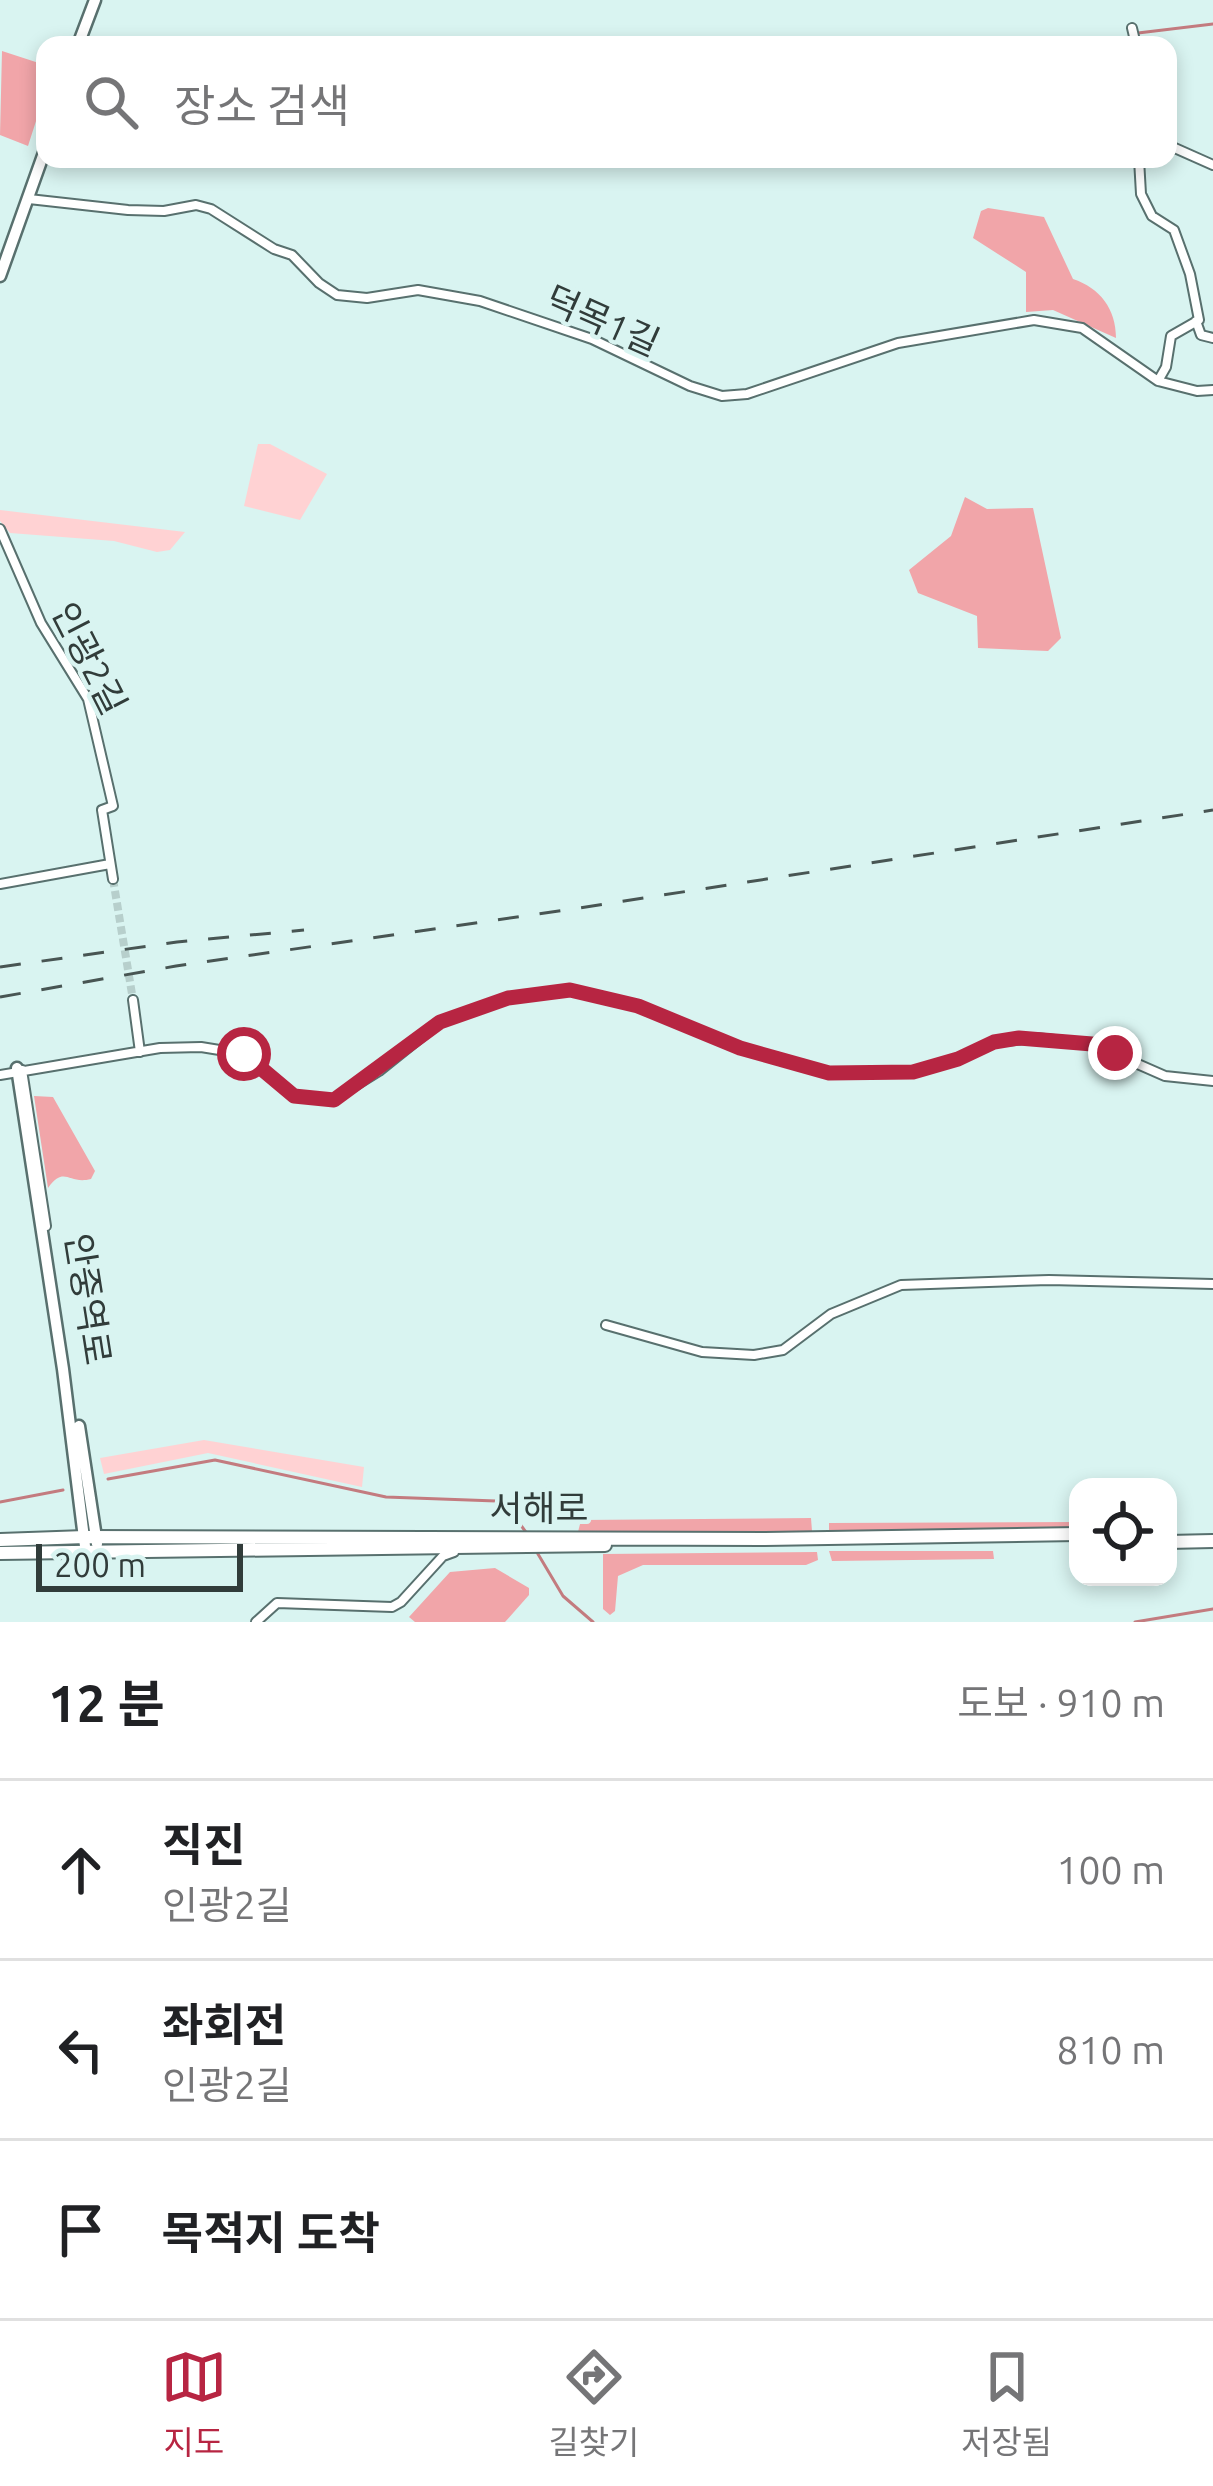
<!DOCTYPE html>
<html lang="ko">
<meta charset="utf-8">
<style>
body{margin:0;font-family:Ubuntu,"Noto Sans KR",sans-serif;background:#f6f6f6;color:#202124}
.controls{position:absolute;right:36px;bottom:36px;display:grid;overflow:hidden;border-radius:24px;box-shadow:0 6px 18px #0003}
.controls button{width:108px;height:108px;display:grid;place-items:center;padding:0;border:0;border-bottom:3px solid #e0e0e0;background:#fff;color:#202124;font:60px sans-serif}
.scale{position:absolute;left:36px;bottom:30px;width:207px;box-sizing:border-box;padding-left:12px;border:6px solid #313c3a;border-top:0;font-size:33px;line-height:42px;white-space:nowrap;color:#313c3a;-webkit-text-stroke:9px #d9f4f1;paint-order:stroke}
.stop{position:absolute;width:36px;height:36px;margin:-27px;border:9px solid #b72542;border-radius:50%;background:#fff}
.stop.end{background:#b72542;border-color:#fff;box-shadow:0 3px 12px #0008}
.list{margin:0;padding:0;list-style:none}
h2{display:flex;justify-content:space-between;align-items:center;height:156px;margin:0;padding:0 48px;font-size:51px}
h2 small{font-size:39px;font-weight:400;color:#757577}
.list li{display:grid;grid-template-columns:78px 1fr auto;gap:36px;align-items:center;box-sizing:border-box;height:180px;padding:0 48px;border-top:3px solid #e0e0e0}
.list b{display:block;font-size:45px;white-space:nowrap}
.list p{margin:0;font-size:39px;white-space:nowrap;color:#757577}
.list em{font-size:39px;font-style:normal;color:#757577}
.icon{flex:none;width:66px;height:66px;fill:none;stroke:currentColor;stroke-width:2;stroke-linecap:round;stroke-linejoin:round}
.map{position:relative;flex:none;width:1213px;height:1622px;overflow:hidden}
.search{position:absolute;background:#fff;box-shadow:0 6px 18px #0003;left:36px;right:36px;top:36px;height:132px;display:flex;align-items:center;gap:30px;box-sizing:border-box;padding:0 42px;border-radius:24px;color:#757577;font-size:45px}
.sheet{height:696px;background:#fff}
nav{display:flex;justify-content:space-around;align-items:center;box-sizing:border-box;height:168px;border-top:3px solid #e0e0e0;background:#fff;font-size:33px;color:#757577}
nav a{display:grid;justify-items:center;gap:6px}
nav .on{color:#b72542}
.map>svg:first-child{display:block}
.green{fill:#ffd2d3}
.forest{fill:#f1a5a9}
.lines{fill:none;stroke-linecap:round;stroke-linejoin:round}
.stream{stroke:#c37b7f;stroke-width:3}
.minor-tunnel{stroke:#b7cfcc;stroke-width:8;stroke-dasharray:8 4;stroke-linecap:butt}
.minor-casing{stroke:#58706e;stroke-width:12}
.tertiary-casing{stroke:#58706e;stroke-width:15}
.secondary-casing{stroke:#58706e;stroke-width:15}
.primary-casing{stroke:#58706e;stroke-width:16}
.minor{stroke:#fff;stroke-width:8}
.tertiary{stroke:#fff;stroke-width:10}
.secondary{stroke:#fff;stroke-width:10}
.primary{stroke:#fff;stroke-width:12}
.rail{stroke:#485553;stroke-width:3;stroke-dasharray:21 21;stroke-linecap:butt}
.route{stroke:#b72542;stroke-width:15}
.labels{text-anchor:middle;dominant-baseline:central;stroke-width:9;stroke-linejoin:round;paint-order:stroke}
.street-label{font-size:36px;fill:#313c3a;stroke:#d9f4f1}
</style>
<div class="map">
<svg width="1213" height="1622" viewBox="0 0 1213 1622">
<rect width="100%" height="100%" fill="#d9f4f1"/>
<path class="green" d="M258 444H270L327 474 300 520 244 506Z
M0 510 185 532 170 550 157 552 114 541 10 533 0 521Z
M204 1440 364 1467 362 1487 208 1453 104 1474 100 1458Z"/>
<path class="forest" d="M2 51 45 65V93L28 146 0 135Z
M988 208 1044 217 1073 279C1100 288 1116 309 1116 338L1053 310 1026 312V272L973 238 981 211Z
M965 497 987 509 1033 508 1061 638 1048 651 978 648 977 616 918 593 909 570 951 536Z
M34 1096 53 1097 95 1171 91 1179C68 1185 65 1165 48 1188Z
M811 1518 812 1531 578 1532 581 1520Z
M1078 1522V1529L829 1531V1523Z
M829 1551H993L994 1559 832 1561Z
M817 1552 818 1560 806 1565H643L618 1576 615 1611 610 1615 603 1609V1554Z
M495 1568 529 1588V1595L505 1622H415L409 1617 450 1572Z"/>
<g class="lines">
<path class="stream" d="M1138 33 1213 24
M108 1479 215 1460 386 1497 496 1501 512 1513 528 1535
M0 1502 63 1490
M535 1549 563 1596 593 1622
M1135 1622 1213 1609"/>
<path class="minor-tunnel" d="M113 879 133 1000"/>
<defs>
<path id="minor" d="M1132 28 1136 45
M1168 145 1213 165
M1139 159 1141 194 1152 216 1174 230 1190 274 1199 320 1171 336 1166 367 1158 381
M29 199 128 210 164 211 196 205 211 209 274 249 292 255 319 283 337 295 367 298 418 290 480 301 592 339 690 386 722 396 747 394 898 343 1034 320 1082 328 1158 381 1197 391 1213 390
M1196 321 1201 335 1213 338
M0 529 41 623 88 699 113 806 102 810 113 879
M0 884 110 864
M133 1000 140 1052
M22 1070 46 1226
M0 1075 160 1048 201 1047 244 1054 294 1096 334 1099 379 1071 440 1022 509 998 570 990 638 1006 740 1048 829 1073 913 1072 958 1059 994 1042 1036 1038 1092 1044 1165 1076 1213 1081
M606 1325 702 1352 754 1355 783 1350 831 1314 901 1285 1049 1280 1213 1284
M256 1622 277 1603 392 1607 401 1602 443 1556 454 1552"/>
<path id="tertiary" d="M17 1068 63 1369 85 1546
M79 1426 97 1544"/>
<path id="secondary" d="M78 45 95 0
M0 276 45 150"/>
<path id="primary" d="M0 1540 85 1537 765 1539 1078 1534
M1168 1542 1213 1541
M0 1553 605 1545"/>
</defs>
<use href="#minor" class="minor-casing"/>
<use href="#tertiary" class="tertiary-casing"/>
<use href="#secondary" class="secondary-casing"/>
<use href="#primary" class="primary-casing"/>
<use href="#minor" class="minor"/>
<use href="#tertiary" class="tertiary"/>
<use href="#secondary" class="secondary"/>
<use href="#primary" class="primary"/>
<path class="rail" d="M0 967 177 942 304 930
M0 997 176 966 566 910 1213 810"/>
</g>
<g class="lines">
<path class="route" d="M244 1054 294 1096 334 1100 440 1022 508 998 570 990 638 1006 740 1048 829 1073 913 1072 958 1059 994 1042 1019 1038 1092 1044 1115 1053"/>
</g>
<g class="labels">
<g class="street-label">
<text transform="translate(603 320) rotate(24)">덕목1길</text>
<text transform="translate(90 658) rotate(63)">인광2길</text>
<text transform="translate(89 1299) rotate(81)">안중역로</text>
<text x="539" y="1507">서해로</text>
</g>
</g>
</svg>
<div class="controls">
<button><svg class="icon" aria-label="locate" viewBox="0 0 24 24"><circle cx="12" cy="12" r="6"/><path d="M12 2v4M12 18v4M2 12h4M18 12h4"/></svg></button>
</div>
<div class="scale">200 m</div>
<div class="stop" style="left:244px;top:1054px"></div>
<div class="stop end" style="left:1115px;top:1053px"></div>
<div class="search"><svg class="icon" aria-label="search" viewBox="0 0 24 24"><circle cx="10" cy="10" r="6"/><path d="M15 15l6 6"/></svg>장소 검색</div>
</div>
<section class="sheet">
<h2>12 분<small>도보 · 910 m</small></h2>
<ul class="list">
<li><svg class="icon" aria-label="ahead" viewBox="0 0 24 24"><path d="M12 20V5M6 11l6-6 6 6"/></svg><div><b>직진</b><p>인광2길</p></div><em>100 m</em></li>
<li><svg class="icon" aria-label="left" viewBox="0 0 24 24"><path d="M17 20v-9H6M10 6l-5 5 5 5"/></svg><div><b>좌회전</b><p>인광2길</p></div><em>810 m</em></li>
<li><svg class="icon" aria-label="arrive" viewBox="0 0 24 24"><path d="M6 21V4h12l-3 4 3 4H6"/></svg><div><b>목적지 도착</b></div></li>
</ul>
</section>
<nav>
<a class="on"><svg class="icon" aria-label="map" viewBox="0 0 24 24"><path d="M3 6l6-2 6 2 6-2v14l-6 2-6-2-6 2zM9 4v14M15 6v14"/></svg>지도</a>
<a><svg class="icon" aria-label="directions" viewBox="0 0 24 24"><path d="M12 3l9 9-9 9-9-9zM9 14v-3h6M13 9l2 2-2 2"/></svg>길찾기</a>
<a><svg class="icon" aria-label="saved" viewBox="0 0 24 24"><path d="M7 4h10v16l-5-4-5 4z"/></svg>저장됨</a>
</nav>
